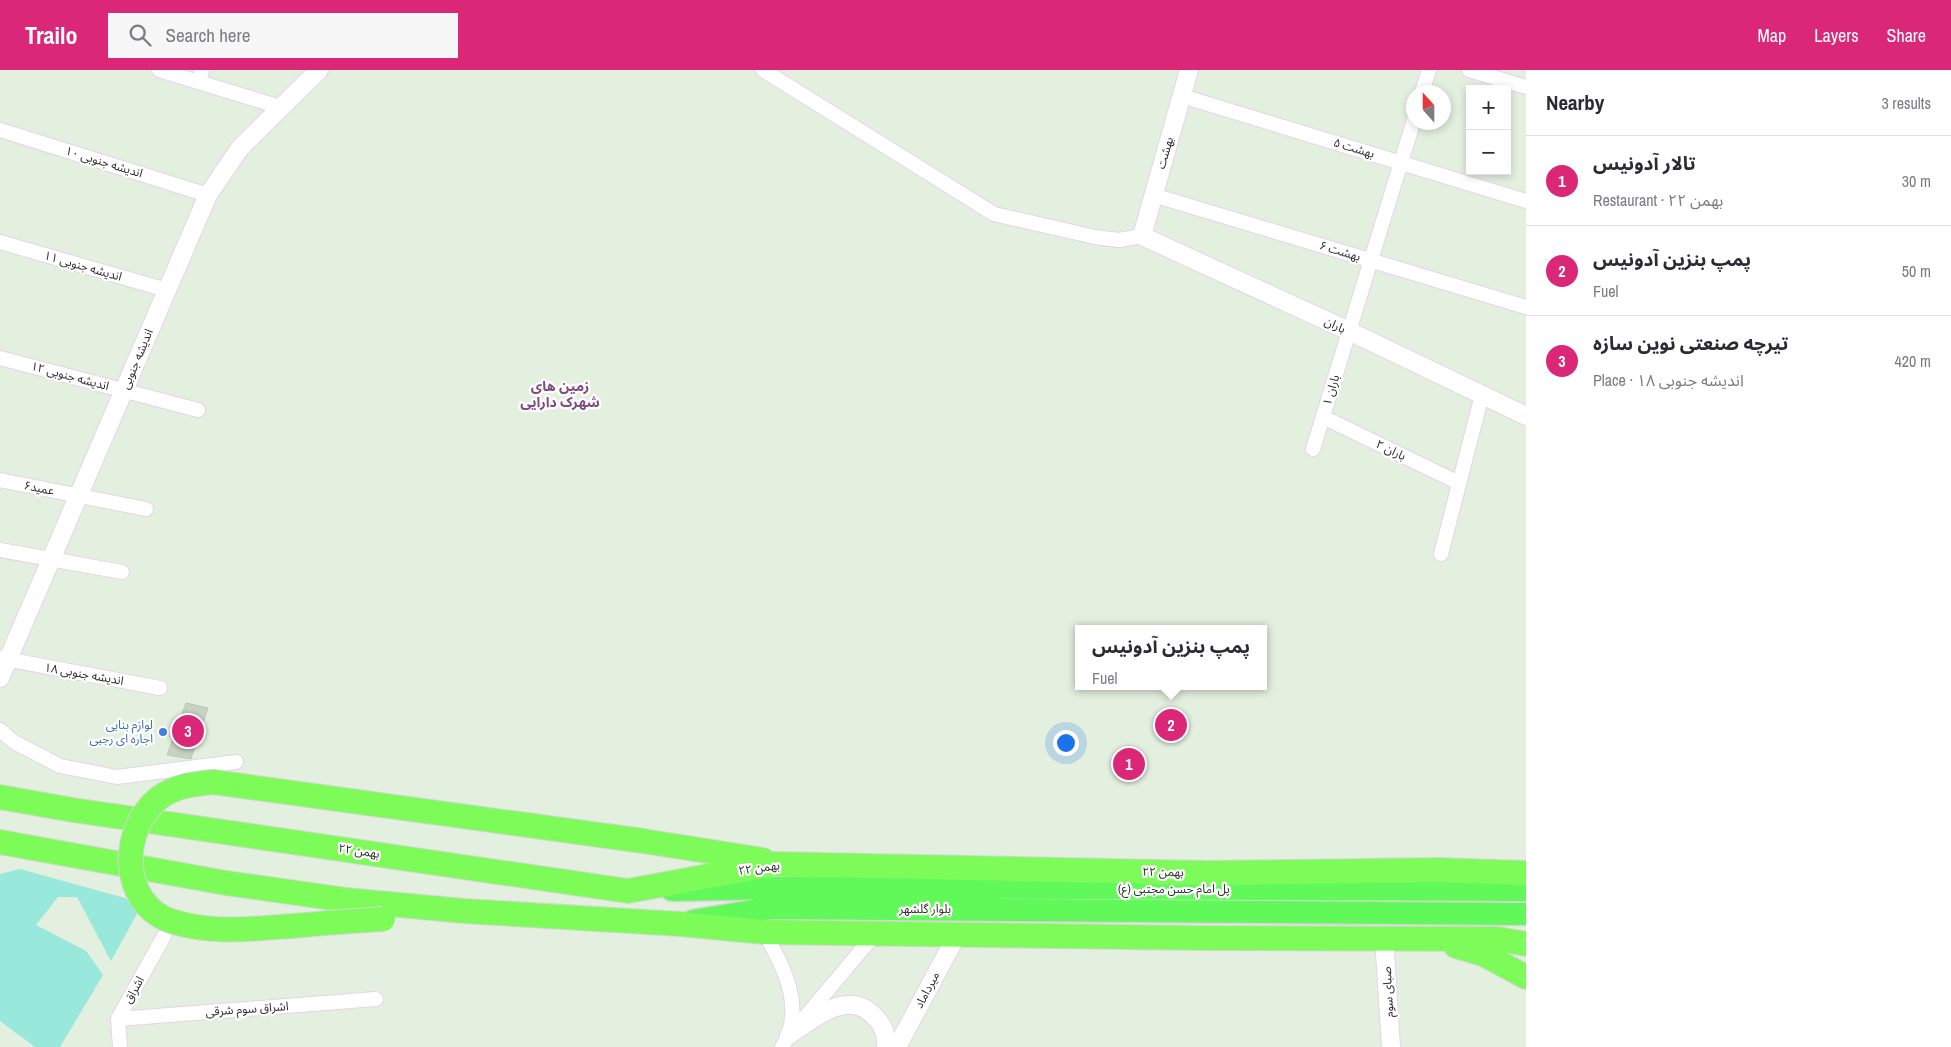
<!DOCTYPE html>
<meta charset="utf-8">
<style>
body{margin:0;font-family:"Archivo Narrow","Noto Sans Arabic",sans-serif;background:#f7f7f7;color:#2b2b33}
.controls{position:absolute;right:15px;top:15px;display:grid;overflow:hidden;border-radius:0px;box-shadow:0 2px 8px #0003}
.controls button{width:45px;height:45px;display:grid;place-items:center;padding:0;border:0;border-bottom:1px solid #e1e1e2;background:#fff;color:#2b2b33;font:25px sans-serif}
.compass{position:absolute;left:1406px;top:15px;width:45px;height:45px;border-radius:50%;background:#fff;box-shadow:0 2px 8px #0003;rotate:339deg}
.you{position:absolute;left:1065px;top:672px;width:18px;height:18px;margin:-12px;border:4px solid #fff;border-radius:50%;background:#1a73e8;box-shadow:0 0 0 8px #1a73e833}
.badge{display:grid;place-items:center;width:32px;height:32px;border-radius:50%;background:#db2777;color:#fff;font-size:16px;font-weight:700}
.pin{position:absolute;translate:-50% -50%;border:2px solid #fff;box-shadow:0 1px 5px #0006}
.popup{position:absolute;left:1075px;top:555px;width:192px;height:65px;box-sizing:border-box;display:grid;place-content:center;border-radius:0px;background:#fff;filter:drop-shadow(0 1px 4px #0005);font-size:16px;white-space:nowrap;color:#7c7c81}
.popup b{font-size:19px;color:#2b2b33}
.popup::after{content:'';position:absolute;left:50%;top:100%;margin-left:-10px;border:10px solid transparent;border-top-color:#fff}
.list{margin:0;padding:0;list-style:none}
h2{display:flex;justify-content:space-between;align-items:center;height:65px;margin:0;padding:0 20px;font-size:21px}
h2 small{font-size:16px;font-weight:400;color:#7c7c81}
.list li{display:grid;grid-template-columns:32px 1fr auto;gap:15px;align-items:center;box-sizing:border-box;height:90px;padding:0 20px;border-top:1px solid #e1e1e2}
.list b{display:block;font-size:19px;white-space:nowrap}
.list p{margin:0;font-size:16px;white-space:nowrap;color:#7c7c81}
.list em{font-size:16px;font-style:normal;color:#7c7c81}
.icon{flex:none;width:28px;height:28px;fill:none;stroke:currentColor;stroke-width:2;stroke-linecap:round;stroke-linejoin:round}
.map{position:relative;flex:none;width:1526px;height:977px;overflow:hidden}
header{display:flex;align-items:center;gap:30px;box-sizing:border-box;height:70px;padding:0 25px;background:#db2777;color:#fff}
header strong{font-size:24px}
nav{display:flex;gap:28px;margin-inline-start:auto;font-size:18px}
.search{width:350px;height:45px;background:#f7f7f7;display:flex;align-items:center;gap:12px;box-sizing:border-box;padding:0 18px;border-radius:0px;color:#7c7c81;font-size:19px}
main{display:flex}
aside{flex:1;background:#fff}
.map>svg:first-child{display:block}
.green{fill:#98e8db}
.building{fill:#c6d2c4;stroke:#bbcbb8}
.lines{fill:none;stroke-linecap:round;stroke-linejoin:round}
.minor-casing{stroke:#e6d4e6;stroke-width:16}
.tertiary-casing{stroke:#e6d4e6;stroke-width:20}
.primary-casing{stroke:#d5d5d5;stroke-width:25}
.trunk-casing{stroke:#d5d5d5;stroke-width:26}
.minor{stroke:#fff;stroke-width:14}
.tertiary{stroke:#fff;stroke-width:18}
.primary{stroke:#61f959;stroke-width:22}
.trunk{stroke:#7dfc59;stroke-width:24}
.trunk-bridge-casing{stroke:#d5d5d5;stroke-width:26;stroke-linecap:butt}
.trunk-bridge{stroke:#7dfc59;stroke-width:24}
.shop-dot{fill:#3f7fe0;stroke:#fff;stroke-width:2}
.labels{text-anchor:middle;dominant-baseline:central;stroke-width:4.5;stroke-linejoin:round;paint-order:stroke}
.street-label{font-size:12px;fill:#2d2d2d;stroke:#fff}
.shop-label{font-size:12px;fill:#366cbe;stroke:#fff;text-anchor:end}
.neighbourhood-label{font-size:14px;font-weight:bold;fill:#814a81;stroke:#fff}
</style>
<header>
<strong>Trailo</strong>
<div class="search"><svg class="icon" aria-label="search" viewBox="0 0 24 24"><circle cx="10" cy="10" r="6"/><path d="M15 15l6 6"/></svg>Search here</div>
<nav><a>Map</a><a>Layers</a><a>Share</a></nav>
</header>
<main>
<div class="map">
<svg width="1526" height="977" viewBox="0 0 1526 977">
<rect width="100%" height="100%" fill="#e3efdf"/>
<path class="green" d="M20 799 143 833 111 891 77 827H58L36 855 86 881 103 905 60 977H35L0 951V804Z"/>
<path class="building" d="M186 633 208 638 191 689 167 685Z"/>
<g class="lines">
<defs>
<path id="minor" d="M159 0 280 37
M763 0 994 144 1095 167 1119 170 1142 166
M1469 0 1526 17
M199 12 202 0
M1422 22 1429 0
M1182 26 1526 131
M0 60 208 125
M1153 125 1526 237
M0 172 167 220
M0 288 198 340
M1323 347 1459 413
M1313 379 1414 50
M0 410 146 439
M0 480 122 502
M1441 484 1482 325
M0 588 160 618
M0 660 14 672 60 696 117 707 236 692
M764 862C784 897 806 939 782 977
M118 949 376 929
M800 953 875 864
M120 977 118 949 164 866"/>
<path id="tertiary" d="M1189 0 1142 166 1349 261 1526 346
M0 608 208 125 240 78 319 0
M1384 867 1391 977
M789 965C813 949 848 918 874 946 883 954 887 965 886 977
M897 977 958 863"/>
<path id="primary" d="M672 820 822 817 1526 820
M693 851 771 838 1526 844"/>
<path id="trunk" d="M0 727 73 740 628 821 773 794 1206 803 1438 800 1526 803
M643 771 763 790
M0 772 226 813 346 830 464 841 680 854 764 862 1200 868 1498 869 1526 874
M1456 876 1483 884 1526 907"/>
</defs>
<use href="#minor" class="minor-casing"/>
<use href="#tertiary" class="tertiary-casing"/>
<use href="#primary" class="primary-casing"/>
<use href="#trunk" class="trunk-casing"/>
<use href="#minor" class="minor"/>
<use href="#tertiary" class="tertiary"/>
<use href="#primary" class="primary"/>
<use href="#trunk" class="trunk"/>
<defs>
<path id="trunk-bridge" d="M383 849C353 851 322 853 292 856 252 859 210 864 171 851 119 833 120 759 159 728 175 716 193 714 213 712L643 771"/>
</defs>
<use href="#trunk-bridge" class="trunk-bridge-casing"/>
<use href="#trunk-bridge" class="trunk-bridge"/>
</g>
<circle class="shop-dot" cx="163" cy="662" r="5"/>
<g class="labels">
<g class="street-label">
<text transform="translate(1354 78) rotate(17)">بهشت ۵</text>
<text transform="translate(1165 83) rotate(-74)">بهشت</text>
<text transform="translate(104 92) rotate(17)">اندیشه جنوبی ۱۰</text>
<text transform="translate(1340 181) rotate(17)">بهشت ۶</text>
<text transform="translate(83 196) rotate(16)">اندیشه جنوبی ۱۱</text>
<text transform="translate(1335 255) rotate(25)">باران</text>
<text transform="translate(137 289) rotate(-67)">اندیشه جنوبی</text>
<text transform="translate(70 306) rotate(15)">اندیشه جنوبی ۱۲</text>
<text transform="translate(1331 320) rotate(-73)">باران ۱</text>
<text transform="translate(1391 380) rotate(26)">باران ۲</text>
<text transform="translate(39 418) rotate(11)">عمید۶</text>
<text transform="translate(84 604) rotate(10)">اندیشه جنوبی ۱۸</text>
<text transform="translate(359 781) rotate(8)">۲۲ بهمن</text>
<text transform="translate(759 798) rotate(-8)">۲۲ بهمن</text>
<text transform="translate(1163 802) rotate(1)">۲۲ بهمن</text>
<text x="1174" y="819">پل امام حسن مجتبی (ع)</text>
<text x="925" y="839">بلوار گلشهر</text>
<text transform="translate(134 920) rotate(-61)">اشراق</text>
<text transform="translate(927 920) rotate(-62)">میرداماد</text>
<text transform="translate(1388 922) rotate(-93)">صبای سوم</text>
<text transform="translate(247 939) rotate(-4)">اشراق سوم شرقی</text>
</g>
<g class="shop-label">
<text x="153" y="655">لوازم بنایی<tspan x="153" dy="14">اجاره ای رجبی</tspan></text>
</g>
<g class="neighbourhood-label">
<text x="560" y="316">زمین های<tspan x="560" dy="16">شهرک دارایی</tspan></text>
</g>
</g>
</svg>
<div class="controls">
<button>+</button>
<button>−</button>
</div>
<svg class="compass" viewBox="-18 -18 36 36"><path d="M0-13l5 13h-10z" fill="#e53935"/><path d="M0 13l5-13h-10z" fill="#7c7c81"/></svg>
<div class="you"></div>
<div class="pin badge" style="left:1129px;top:694px">1</div>
<div class="pin badge" style="left:1171px;top:655px">2</div>
<div class="popup"><b>پمپ بنزین آدونیس</b>Fuel</div>
<div class="pin badge" style="left:188px;top:661px">3</div>
</div>
<aside>
<h2>Nearby<small>3 results</small></h2>
<ul class="list">
<li><span class="badge">1</span><div><b>تالار آدونیس</b><p>Restaurant · ۲۲ بهمن</p></div><em>30 m</em></li>
<li><span class="badge">2</span><div><b>پمپ بنزین آدونیس</b><p>Fuel</p></div><em>50 m</em></li>
<li><span class="badge">3</span><div><b>تیرچه صنعتی نوین سازه</b><p>Place · اندیشه جنوبی ۱۸</p></div><em>420 m</em></li>
</ul>
</aside>
</main>
